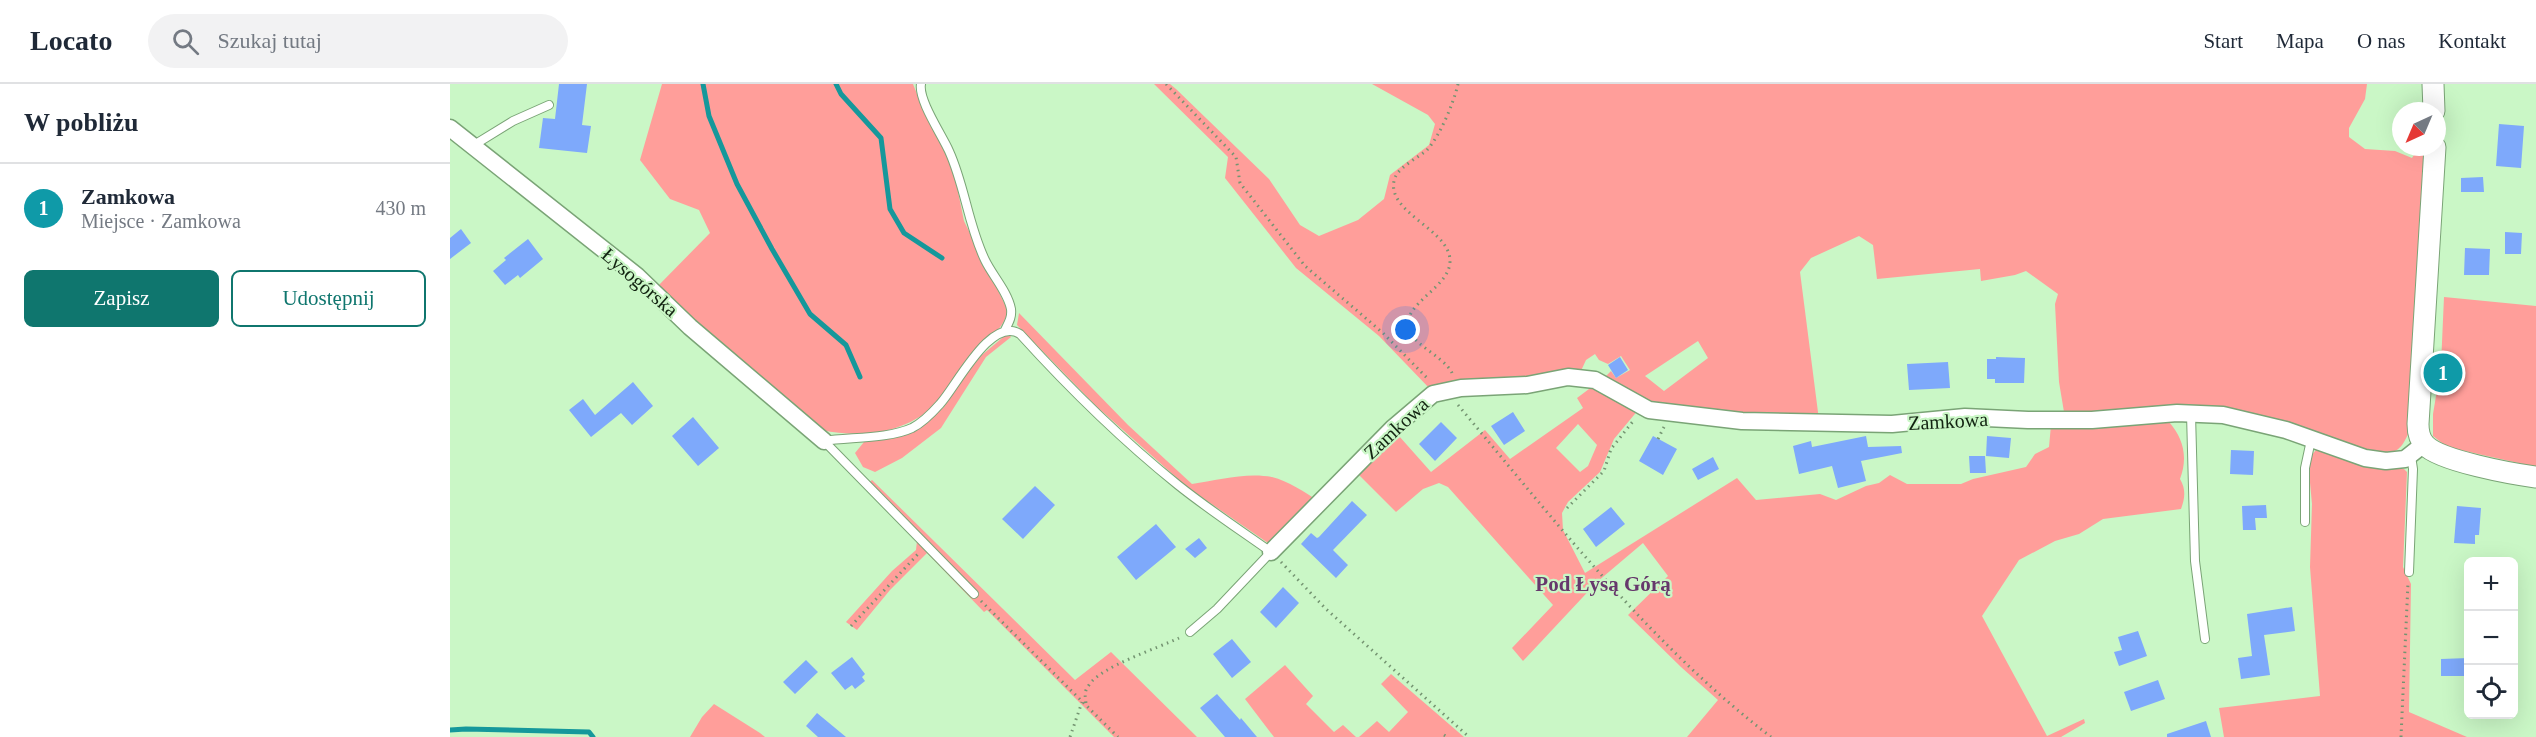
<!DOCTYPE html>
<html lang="pl">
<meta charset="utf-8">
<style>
body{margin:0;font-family:"Times New Roman",serif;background:#f2f2f3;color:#1f2937}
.controls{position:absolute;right:18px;bottom:18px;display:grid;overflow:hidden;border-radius:9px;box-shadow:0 6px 24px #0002}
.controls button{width:54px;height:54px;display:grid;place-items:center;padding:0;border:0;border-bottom:2px solid #e0e1e3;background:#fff;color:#1f2937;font:30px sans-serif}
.compass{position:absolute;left:1942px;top:18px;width:54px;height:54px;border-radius:50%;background:#fff;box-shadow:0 6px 24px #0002;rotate:224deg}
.you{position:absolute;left:956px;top:246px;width:21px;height:21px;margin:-15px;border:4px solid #fff;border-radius:50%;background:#1a73e8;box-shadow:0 0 0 9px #1a73e833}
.badge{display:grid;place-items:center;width:39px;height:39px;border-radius:50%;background:#0f766e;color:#fff;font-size:20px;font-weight:700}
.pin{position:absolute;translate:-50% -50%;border:3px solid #fff;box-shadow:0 2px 6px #0006}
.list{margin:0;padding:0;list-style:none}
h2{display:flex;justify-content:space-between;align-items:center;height:78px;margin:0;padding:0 24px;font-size:26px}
h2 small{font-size:20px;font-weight:400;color:#747a83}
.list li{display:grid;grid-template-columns:39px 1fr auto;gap:18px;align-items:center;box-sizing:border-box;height:90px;padding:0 24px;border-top:2px solid #e0e1e3}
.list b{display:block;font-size:22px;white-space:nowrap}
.list p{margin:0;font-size:20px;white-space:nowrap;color:#747a83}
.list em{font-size:20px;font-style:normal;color:#747a83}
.actions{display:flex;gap:12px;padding:18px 24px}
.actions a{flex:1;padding:14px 0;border:2px solid #0f766e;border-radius:9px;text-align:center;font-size:21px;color:#0f766e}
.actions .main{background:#0f766e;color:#fff}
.icon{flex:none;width:33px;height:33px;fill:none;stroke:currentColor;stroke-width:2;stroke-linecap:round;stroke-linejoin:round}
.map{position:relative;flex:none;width:2086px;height:653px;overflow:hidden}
header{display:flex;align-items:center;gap:36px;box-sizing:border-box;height:84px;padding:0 30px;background:#fff;border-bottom:2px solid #e0e1e3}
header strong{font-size:28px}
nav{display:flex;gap:33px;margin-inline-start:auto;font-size:21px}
.search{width:420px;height:54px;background:#f2f2f3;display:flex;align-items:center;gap:15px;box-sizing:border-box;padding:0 21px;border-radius:33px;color:#747a83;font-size:22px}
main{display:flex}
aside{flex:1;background:#fff}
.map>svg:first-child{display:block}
.green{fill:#ff9e9a;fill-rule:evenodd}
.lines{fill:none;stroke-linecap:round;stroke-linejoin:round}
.stream{stroke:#15989b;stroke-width:5}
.building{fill:#7ea9fb}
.service-casing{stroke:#7aa476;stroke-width:10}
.minor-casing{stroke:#7aa476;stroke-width:19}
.tertiary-casing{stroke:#7aa476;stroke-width:23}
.path{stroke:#749471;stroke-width:3;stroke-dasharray:1.5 4.5;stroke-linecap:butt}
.service{stroke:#fff;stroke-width:8}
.minor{stroke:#fff;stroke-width:16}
.tertiary{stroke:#fff;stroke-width:21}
.labels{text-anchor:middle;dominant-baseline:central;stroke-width:4.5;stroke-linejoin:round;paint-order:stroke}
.street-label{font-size:20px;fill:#122311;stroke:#caf7c6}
.neighbourhood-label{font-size:21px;font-weight:bold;fill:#66386c;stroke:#caf7c6}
</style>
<header>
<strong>Locato</strong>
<div class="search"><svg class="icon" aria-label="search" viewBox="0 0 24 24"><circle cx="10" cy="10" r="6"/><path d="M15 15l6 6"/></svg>Szukaj tutaj</div>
<nav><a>Start</a><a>Mapa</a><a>O nas</a><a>Kontakt</a></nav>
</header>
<main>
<aside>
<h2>W pobliżu<small></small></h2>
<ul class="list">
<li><span class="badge" style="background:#0f9aa8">1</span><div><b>Zamkowa</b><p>Miejsce · Zamkowa</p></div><em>430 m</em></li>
</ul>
<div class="actions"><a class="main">Zapisz</a><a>Udostępnij</a></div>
</aside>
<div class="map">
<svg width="2086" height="653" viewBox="0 0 2086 653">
<rect width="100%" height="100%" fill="#caf7c6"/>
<path class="green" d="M212 0H463L469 15 490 55 505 93 514 137 558 227C553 247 534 258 521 273 508 286 500 305 488 318 458 349 412 355 372 346L205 205 260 149 249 126 220 115 190 76Z
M704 0H720L726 5 819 95 850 141 869 152 908 136 934 115 940 91 979 61 985 40 978 31 922 0H1917L1915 15 1899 44V53L1915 65 1945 67 1962 74 1969 63H1979L1959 348C1951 366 1948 368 1928 371L1817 334 1628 333 1614 328 1609 298 1605 220 1608 210 1576 187 1565 191 1531 197 1530 185 1427 195 1423 161 1409 152 1361 174 1350 188 1369 336 1211 322 1193 314 1156 292 1161 287 1166 294 1180 286 1171 272 1158 280 1149 276 1145 270 1136 276 1130 289 982 307 929 252 846 184 775 94 778 73ZM1248 257 1258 274 1214 307 1195 292Z
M1994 213 2086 222V383L1997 363 1983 352V330L1989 294 1996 295 1998 283 1991 281Z
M569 229 678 341 742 400C767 396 797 388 822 393 838 397 855 408 868 417L818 459 737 403 646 322 567 241Z
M558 249 561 253 536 273 491 344 452 374 425 388 413 383 405 369 414 358 464 347 494 323 506 302 532 271Z
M1143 302 1189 325 1164 355 1150 388 1118 418 1112 429 1113 446 1135 489 1287 394 1306 416 1370 410 1386 416 1416 402 1429 399 1440 391 1457 400H1511L1523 395 1576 383 1585 370 1599 363 1601 341 1639 345 1674 338 1718 337C1734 354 1738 374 1730 395 1736 405 1735 414 1731 425L1653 435 1629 450 1605 457 1569 476 1532 532 1597 652 1634 635 1635 639 1611 653H1237L1268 616 1231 583 1178 531 1218 492 1193 459 1147 498 1073 577 1062 564 1103 521 998 403 989 399 973 405 946 428 909 391 949 352 981 388 1035 346 1060 375 1133 324 1127 314ZM1128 340 1147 361 1138 382 1130 388 1106 364Z
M1866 366H1873L1922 382 1954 385 1957 388 1953 483 1961 500 1959 628 2017 653H1774L1769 624 1870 612 1860 483 1862 420 1859 388 1860 373Z
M422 396 625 596 661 568 747 653H664L537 526 534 528 477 469 440 506 407 546 396 538 442 487 466 466 467 457 414 403Z
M835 581 863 612 856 620 884 648 893 641 906 653H824L795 615Z
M941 590 1014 653H909L927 637 939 648 958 628 931 600Z
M264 620 310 649 315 653H240L252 633Z"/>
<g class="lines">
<path class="stream" d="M253 0 259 32 287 100 322 165 360 230 396 261 410 293
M386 0 391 10 431 54 440 125 454 149 492 174
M0 646 16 645 139 648 143 653"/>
</g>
<path class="building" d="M109 0H137L132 41 141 42 137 69 89 64 93 34 105 35Z
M2049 40 2074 42 2071 84 2046 82Z
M2033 93 2034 108H2011V94Z
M11 145 21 159 0 175V154Z
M2055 148 2072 149 2071 170H2055Z
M78 155 93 175 70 194 68 191 55 201 43 187 56 176 54 174Z
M2015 164 2040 165 2039 191H2014Z
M1170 273 1178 286 1166 294 1158 281Z
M1546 273 1575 274 1574 299H1545V295H1537V275H1546Z
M1498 278 1500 304 1459 306 1457 280Z
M183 298 203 322 182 341 171 329 141 353 119 326 133 315 145 331Z
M1063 328 1075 347 1054 361 1041 342Z
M243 333 269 364 248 382 222 352Z
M991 338 1007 354 985 377 969 360Z
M1203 352 1227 365 1213 391 1189 377Z
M1416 352 1418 363 1451 362 1452 369 1411 377 1416 397 1388 404 1382 382 1349 390 1343 362 1361 357 1362 363Z
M1537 352 1561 354 1559 374 1536 372Z
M1781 366 1804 367 1803 391 1780 390Z
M1519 372H1535L1536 389H1520Z
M1263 373 1269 385 1248 396 1242 385Z
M585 402 605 421 573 455 552 435Z
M902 417 917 431 883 466 898 481 886 494 851 460 861 449 867 454 869 453Z
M1816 421 1817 434H1805L1806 446H1793L1792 422Z
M2007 422 2031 424 2029 451H2025V460L2004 459Z
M1161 423 1175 440 1146 463 1133 445Z
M706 440 726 463 686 496 667 473Z
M749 454 757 464 745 474 735 465Z
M833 503 849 519 826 544 810 528Z
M1842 523 1845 547 1814 551 1820 591 1791 595 1788 574 1802 572 1797 530Z
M1688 547 1697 572 1669 582 1664 568 1672 566 1668 553Z
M782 555 801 578 782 594 763 570Z
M402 573 415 590 412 593 415 597 405 605 402 601 395 606 381 589Z
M2019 574V592H1991V575Z
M356 576 368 588 345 610 333 598Z
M1708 596 1715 615 1681 627 1674 608Z
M767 610 790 636 791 634 807 653H775L750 624Z
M367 629 396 653H368L356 642Z
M1756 637 1761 653H1717V650Z"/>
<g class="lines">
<defs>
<path id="service" d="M471 0C468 16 492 51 499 67 515 102 518 141 535 176 542 191 558 208 561 225 562 233 559 238 555 246
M24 61 63 37 99 21
M1741 330 1745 477 1755 555
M374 357C400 353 438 355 462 344 472 339 482 329 490 320 506 303 541 231 570 250 619 304 672 356 728 401 758 425 790 446 821 468L767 525 740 548
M374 357 524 510
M1855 438V384L1861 356
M1959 488 1963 385 1961 372"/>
<path id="minor" d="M0 44 187 192 240 243 374 357
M821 468 943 344 983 310 1011 304 1077 301 1118 293 1145 296 1199 326 1292 337 1442 340 1515 333 1578 336H1642L1727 329 1773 331 1836 346 1915 374 1936 377 1955 375 1974 360"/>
<path id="tertiary" d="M1983 0 1984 27
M1985 63 1968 340C1968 348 1969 355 1975 361 1990 377 2063 390 2086 393"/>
</defs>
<use href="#service" class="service-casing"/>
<use href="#minor" class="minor-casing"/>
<use href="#tertiary" class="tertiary-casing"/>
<path class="path" d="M716 0 786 73 790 99 855 182 933 249 979 296
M1002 289C994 271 952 257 958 236 965 212 1007 198 999 170 991 143 938 127 944 97 946 84 968 74 977 66 990 52 1004 18 1008 0
M1008 321C1106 438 1199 559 1321 653
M1208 355 1214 343
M1117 424 1154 387 1161 365 1184 336
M831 478 876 525 1019 653
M531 517 668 653
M401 542 468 470
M636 619C635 612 634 607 639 601 650 583 708 564 729 554
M994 651 997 653
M620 653 632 618
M1951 653 1958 499"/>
<use href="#service" class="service"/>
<use href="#minor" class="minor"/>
<use href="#tertiary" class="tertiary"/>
</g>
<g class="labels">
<g class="street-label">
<text transform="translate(190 198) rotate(41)">Łysogórska</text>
<text transform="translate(1498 337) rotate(-3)">Zamkowa</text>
<text transform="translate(946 344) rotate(-43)">Zamkowa</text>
</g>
<g class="neighbourhood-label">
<text x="1153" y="500">Pod Łysą Górą</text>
</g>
</g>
</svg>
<div class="controls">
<button>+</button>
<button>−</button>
<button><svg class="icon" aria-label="locate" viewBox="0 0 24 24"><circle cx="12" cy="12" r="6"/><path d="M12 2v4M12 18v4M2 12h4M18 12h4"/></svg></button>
</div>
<svg class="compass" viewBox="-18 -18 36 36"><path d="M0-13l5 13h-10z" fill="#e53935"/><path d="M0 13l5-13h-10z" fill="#747a83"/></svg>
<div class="you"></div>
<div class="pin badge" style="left:1993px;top:289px;background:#0f9aa8">1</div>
</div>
</main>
